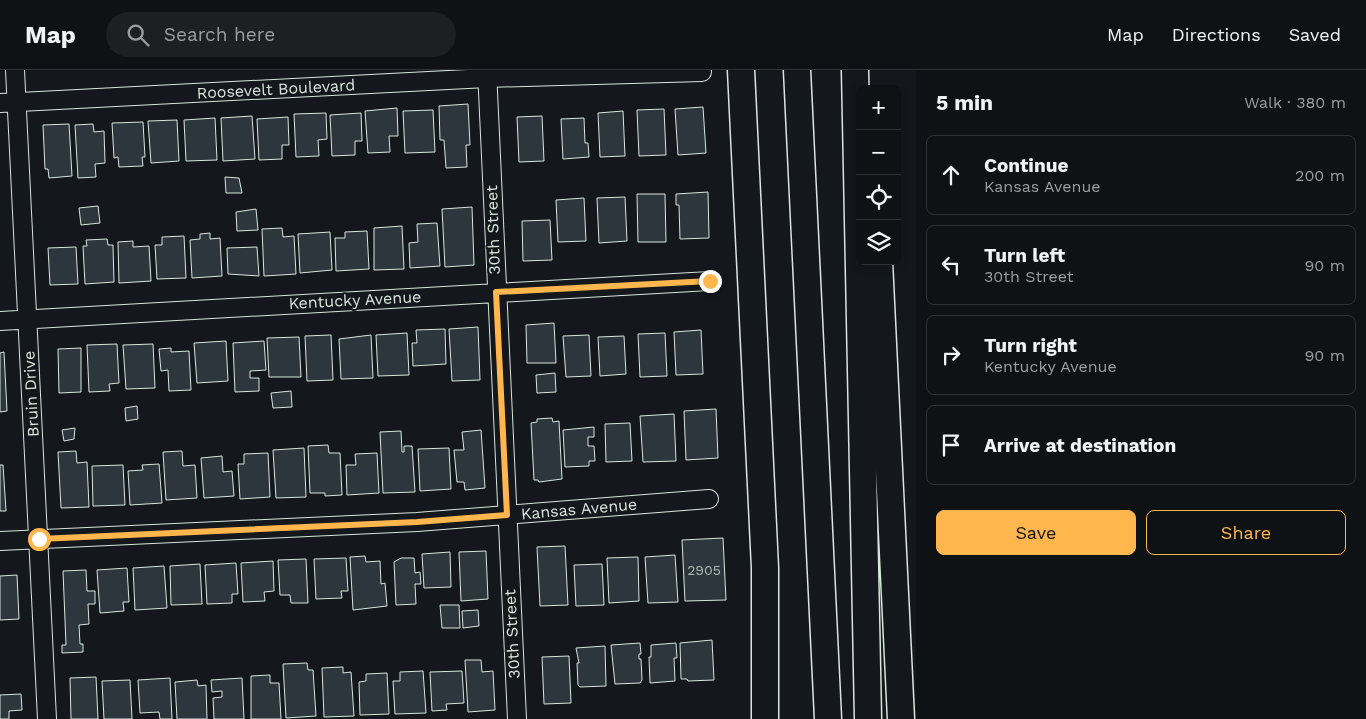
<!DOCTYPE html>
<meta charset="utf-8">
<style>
body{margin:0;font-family:"Work Sans",sans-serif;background:#1d2022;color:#f1f3f6}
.controls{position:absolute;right:15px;top:15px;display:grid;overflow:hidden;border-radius:8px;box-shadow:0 2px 8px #0003}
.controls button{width:45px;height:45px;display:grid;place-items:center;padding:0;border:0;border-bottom:1px solid #2f3234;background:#0f1215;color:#f1f3f6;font:25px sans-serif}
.stop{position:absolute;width:15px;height:15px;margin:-11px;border:4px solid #ffb74d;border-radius:50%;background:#fff}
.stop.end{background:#ffb74d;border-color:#fff;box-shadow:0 1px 5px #0008}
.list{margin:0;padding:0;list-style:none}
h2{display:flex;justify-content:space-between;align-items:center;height:65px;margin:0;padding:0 20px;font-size:21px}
h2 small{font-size:16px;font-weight:400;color:#9b9ea0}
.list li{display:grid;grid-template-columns:32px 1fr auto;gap:15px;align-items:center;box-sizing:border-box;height:80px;margin:0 10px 10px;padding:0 10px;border:1px solid #2f3234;border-radius:8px}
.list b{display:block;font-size:19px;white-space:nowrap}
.list p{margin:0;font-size:16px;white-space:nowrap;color:#9b9ea0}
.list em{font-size:16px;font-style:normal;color:#9b9ea0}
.actions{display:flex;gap:10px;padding:15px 20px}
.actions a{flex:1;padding:11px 0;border:1px solid #ffb74d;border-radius:8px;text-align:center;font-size:18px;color:#ffb74d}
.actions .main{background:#ffb74d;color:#111}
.icon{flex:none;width:28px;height:28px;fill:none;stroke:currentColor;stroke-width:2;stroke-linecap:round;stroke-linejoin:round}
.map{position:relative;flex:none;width:916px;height:649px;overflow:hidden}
header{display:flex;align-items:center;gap:30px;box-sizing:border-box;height:70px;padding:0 25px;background:#0f1215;border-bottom:1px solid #2f3234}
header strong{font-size:24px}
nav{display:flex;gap:28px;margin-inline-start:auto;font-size:18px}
.search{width:350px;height:45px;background:#1d2022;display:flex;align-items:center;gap:12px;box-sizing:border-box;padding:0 18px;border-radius:28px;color:#9b9ea0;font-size:19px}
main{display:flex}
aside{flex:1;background:#0f1215}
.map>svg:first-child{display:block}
.building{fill:#2c363c;stroke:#d8e6dc}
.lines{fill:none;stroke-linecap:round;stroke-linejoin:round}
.minor-casing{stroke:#d8e6dc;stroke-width:20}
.highway-casing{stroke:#d8e6dc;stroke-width:29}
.minor{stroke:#14181c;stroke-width:18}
.highway{stroke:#14181c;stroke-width:26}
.route{stroke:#ffb74d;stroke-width:6}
.labels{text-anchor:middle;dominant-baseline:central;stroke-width:4;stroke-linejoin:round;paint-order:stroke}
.number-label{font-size:14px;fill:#adbab4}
.street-label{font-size:16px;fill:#d8e6dc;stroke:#14181c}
</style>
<header>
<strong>Map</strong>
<div class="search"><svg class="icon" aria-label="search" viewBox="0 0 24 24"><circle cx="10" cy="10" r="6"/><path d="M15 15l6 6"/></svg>Search here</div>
<nav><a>Map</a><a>Directions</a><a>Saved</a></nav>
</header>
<main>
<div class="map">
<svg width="916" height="649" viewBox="0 0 916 649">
<rect width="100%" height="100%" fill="#14181c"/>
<path class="building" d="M468 34 470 75H466L467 97 446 98 444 70H440L439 36Z
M703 37 706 83 678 85 675 39Z
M397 38 398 66H389L390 82 368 83 365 41Z
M664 39 666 85 639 86 637 40Z
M433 40 435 82 405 83 403 41Z
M623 41 625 86 600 87 598 43Z
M326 43 327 69 318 70 319 86 296 87 294 44Z
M361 43 362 71H355V85L332 86 330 45Z
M252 46 255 89 223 91 221 48Z
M542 46 544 91 519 92 517 47Z
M288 47 289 75H282V89L259 90 257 49Z
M215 48 217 90 186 91 184 50Z
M584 48 585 73H588L589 87 563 89 561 49Z
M177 50 179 91 151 93 148 51Z
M143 52 145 87H142L143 96 119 97 118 87 114 88 112 53Z
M69 54 72 106 49 108 48 99H45L43 55Z
M93 54 94 62 104 61 105 93 95 94 96 107 78 108 75 55Z
M225 107 239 108 242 123H226Z
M708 122 709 168 680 169 679 135H676V124Z
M637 124H665L666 172H638Z
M625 127 627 171 599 173 597 128Z
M584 128 586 171 558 172 556 130Z
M98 136 100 153 81 155 79 138Z
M472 137 474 195 445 197 442 139Z
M256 139 258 160 237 161 236 142Z
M550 150 552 190 523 191 522 151Z
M437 153 440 196 410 198 409 173 418 172 417 154Z
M402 156 404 199 374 200V158Z
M282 158 283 167 294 166 296 204 264 206 262 159Z
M367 161 369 199 336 201 335 168H345V162Z
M330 162 332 200 300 203 298 164Z
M210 163V169L220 168 222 206 192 208 190 170 200 169V164Z
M184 166 186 208 157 209 155 175H162V167Z
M107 169 108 175H113L114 212 85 214 83 176H87L86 170Z
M133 171V177L149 176 151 211 119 213 118 172Z
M76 177 78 214 50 215 48 178Z
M257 177 259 206 228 204 227 178Z
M554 253 556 293H527L526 255Z
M478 257 480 310 452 311 449 259Z
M445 259 446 294 413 296 412 273H417L416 260Z
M701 260 703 304 676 305 674 262Z
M407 263 409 305 378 306 376 265Z
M665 263 667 306 640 307 638 264Z
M331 265 333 310 307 311 305 266Z
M371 265 373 308 341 309 339 269Z
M589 265 591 306 566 307 563 266Z
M624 266 626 304 600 306 598 267Z
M299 267 301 307H269L267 268Z
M226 271 228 311 197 313 194 273Z
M264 271 266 300 250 301V308H259V321L235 322 233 273Z
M117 274 119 313 109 314 110 321 89 322 87 275Z
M153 274 155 318 126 319 123 275Z
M81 278V322L59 323 58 279Z
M171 278V282L189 281 191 320 169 321 168 300 161 301 159 279Z
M4 282 7 341 0 342V283Z
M555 303 556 322 537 323 536 305Z
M291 321 292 337 273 338 271 323Z
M137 336 138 349 126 351 125 338Z
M716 339 718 388 686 390 684 341Z
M674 344 676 391 643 392 640 346Z
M552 348 553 352 559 351 562 409 539 412 538 410H534L531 353 537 352V349Z
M630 353 632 391 606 392 605 354Z
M594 357V367H588V376H594L595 391H589V396L565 397 563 360Z
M75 358 74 369 64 371 62 360Z
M481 360 485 418 465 420 464 412H457L454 380H464L462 362Z
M401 361 402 382H404V376H412L415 422 383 423 380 362Z
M328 375 329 383H340L342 425 325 426V423H310L308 376Z
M304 378 306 427 276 428 273 380Z
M449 378 451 419 420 421 418 379Z
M76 381 77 393 87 392 89 437 61 438 58 382Z
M182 381 183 396 195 395 197 428 166 430 163 382Z
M268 383 270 427 240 429 238 394H244V384Z
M377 383 379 423 347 425 346 395H356L355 384Z
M222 386 223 402 232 401 234 426 204 428 201 388Z
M159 394 162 433 130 435 128 401 143 400 142 395Z
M0 395H3L6 441H0Z
M123 395 125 435 93 436 92 396Z
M723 468 726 530 685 531 682 470Z
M565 476 568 535 540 536 537 477Z
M486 481 488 529 461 531 459 482Z
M450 482 451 517 424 518 422 484Z
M675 485 678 532 648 533 645 487Z
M365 486 366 492 380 491 381 514 385 513 387 536 353 540 350 487Z
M638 487 639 531 609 533 607 488Z
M346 488 348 521H341L342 528 316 529 314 489Z
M401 488H414L415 503 420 502 421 514H415L416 534 396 535 394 492Z
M306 489 308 533H291L290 525H280L278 490Z
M273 491 274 521 264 522 265 531 243 532 241 493Z
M236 493 238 524H232V533L207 534 205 495Z
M200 494 202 534 171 535 170 496Z
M602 494 604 535 576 536 574 495Z
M164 496 167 538 135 540 133 498Z
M127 498 129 532H123L124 541 100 543 97 500Z
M86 500 87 521H95V534H88L89 554 79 555 80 574H83V582L62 583V575H66L63 501Z
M17 505 19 549 0 550V506Z
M440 535H459L460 558H442Z
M478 540 479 556 463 558 462 541Z
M712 570 714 610 688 611 687 609H681L680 573Z
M640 573 641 584H639V589H641L642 610 640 613 615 614 611 575Z
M676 573 677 588H674L675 611 650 613 649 587H651V575Z
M605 576 606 616 580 617 578 615 577 593H579L576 578Z
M569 586 571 633 544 634 542 587Z
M465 590H481L482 602 493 601 495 640 468 642Z
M307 593 308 600H313L316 646 286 648 283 594Z
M343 597V603L351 602 354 646 324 647 322 598Z
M423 601 426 643 395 644 393 611H400V602Z
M462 601 464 633 446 634 447 640 432 641 430 602Z
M387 603 389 644 360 645 359 612 366 611V604Z
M270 605V613H279L281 649H251V606Z
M96 607 98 649H71L70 608Z
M170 608 172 649H160L159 642 140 643 138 610Z
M242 608 244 649H214L213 628 222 627V621L212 622 211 610Z
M130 610 132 649H104L102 611Z
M197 610 198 616 206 615 207 649H177L175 612Z
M21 624 22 640 9 641V649H0V625Z"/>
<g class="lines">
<defs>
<path id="minor" d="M15 0 47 649
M487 0 517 649
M0 33 487 8 702 2
M0 251 710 211
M0 471 417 452 709 429"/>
<path id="highway" d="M741 0 765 498V649
M797 0 828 649
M855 0 868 649
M879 191 901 649"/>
</defs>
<use href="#minor" class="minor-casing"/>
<use href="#highway" class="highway-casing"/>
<use href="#minor" class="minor"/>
<use href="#highway" class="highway"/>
</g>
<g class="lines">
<path class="route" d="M39 469 417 452 507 445 496 222 710 211"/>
</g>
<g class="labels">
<g class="number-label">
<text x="704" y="500">2905</text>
</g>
<g class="street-label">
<text transform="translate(276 19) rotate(-3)">Roosevelt Boulevard</text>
<text transform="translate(493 160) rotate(-92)">30th Street</text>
<text transform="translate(355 230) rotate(-3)">Kentucky Avenue</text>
<text transform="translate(31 324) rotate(-93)">Bruin Drive</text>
<text transform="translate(579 439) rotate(-5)">Kansas Avenue</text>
<text transform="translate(512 564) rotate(-93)">30th Street</text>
</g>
</g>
</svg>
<div class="controls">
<button>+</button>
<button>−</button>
<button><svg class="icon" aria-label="locate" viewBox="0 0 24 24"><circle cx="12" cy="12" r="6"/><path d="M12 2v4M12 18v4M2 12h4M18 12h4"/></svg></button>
<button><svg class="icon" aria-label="layers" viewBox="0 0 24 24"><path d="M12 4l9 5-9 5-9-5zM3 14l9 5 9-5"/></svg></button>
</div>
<div class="stop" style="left:39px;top:469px"></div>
<div class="stop end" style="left:710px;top:211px"></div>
</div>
<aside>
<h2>5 min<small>Walk · 380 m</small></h2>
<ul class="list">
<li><svg class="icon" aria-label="ahead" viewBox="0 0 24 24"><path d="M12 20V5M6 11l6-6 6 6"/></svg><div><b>Continue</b><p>Kansas Avenue</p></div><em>200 m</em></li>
<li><svg class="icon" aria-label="left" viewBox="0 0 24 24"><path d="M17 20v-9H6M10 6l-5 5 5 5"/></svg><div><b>Turn left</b><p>30th Street</p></div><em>90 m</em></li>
<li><svg class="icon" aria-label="right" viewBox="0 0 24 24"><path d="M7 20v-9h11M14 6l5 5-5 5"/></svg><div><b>Turn right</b><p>Kentucky Avenue</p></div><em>90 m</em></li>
<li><svg class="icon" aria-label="arrive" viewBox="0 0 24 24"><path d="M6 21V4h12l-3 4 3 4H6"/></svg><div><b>Arrive at destination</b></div></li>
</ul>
<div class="actions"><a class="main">Save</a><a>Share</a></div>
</aside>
</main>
